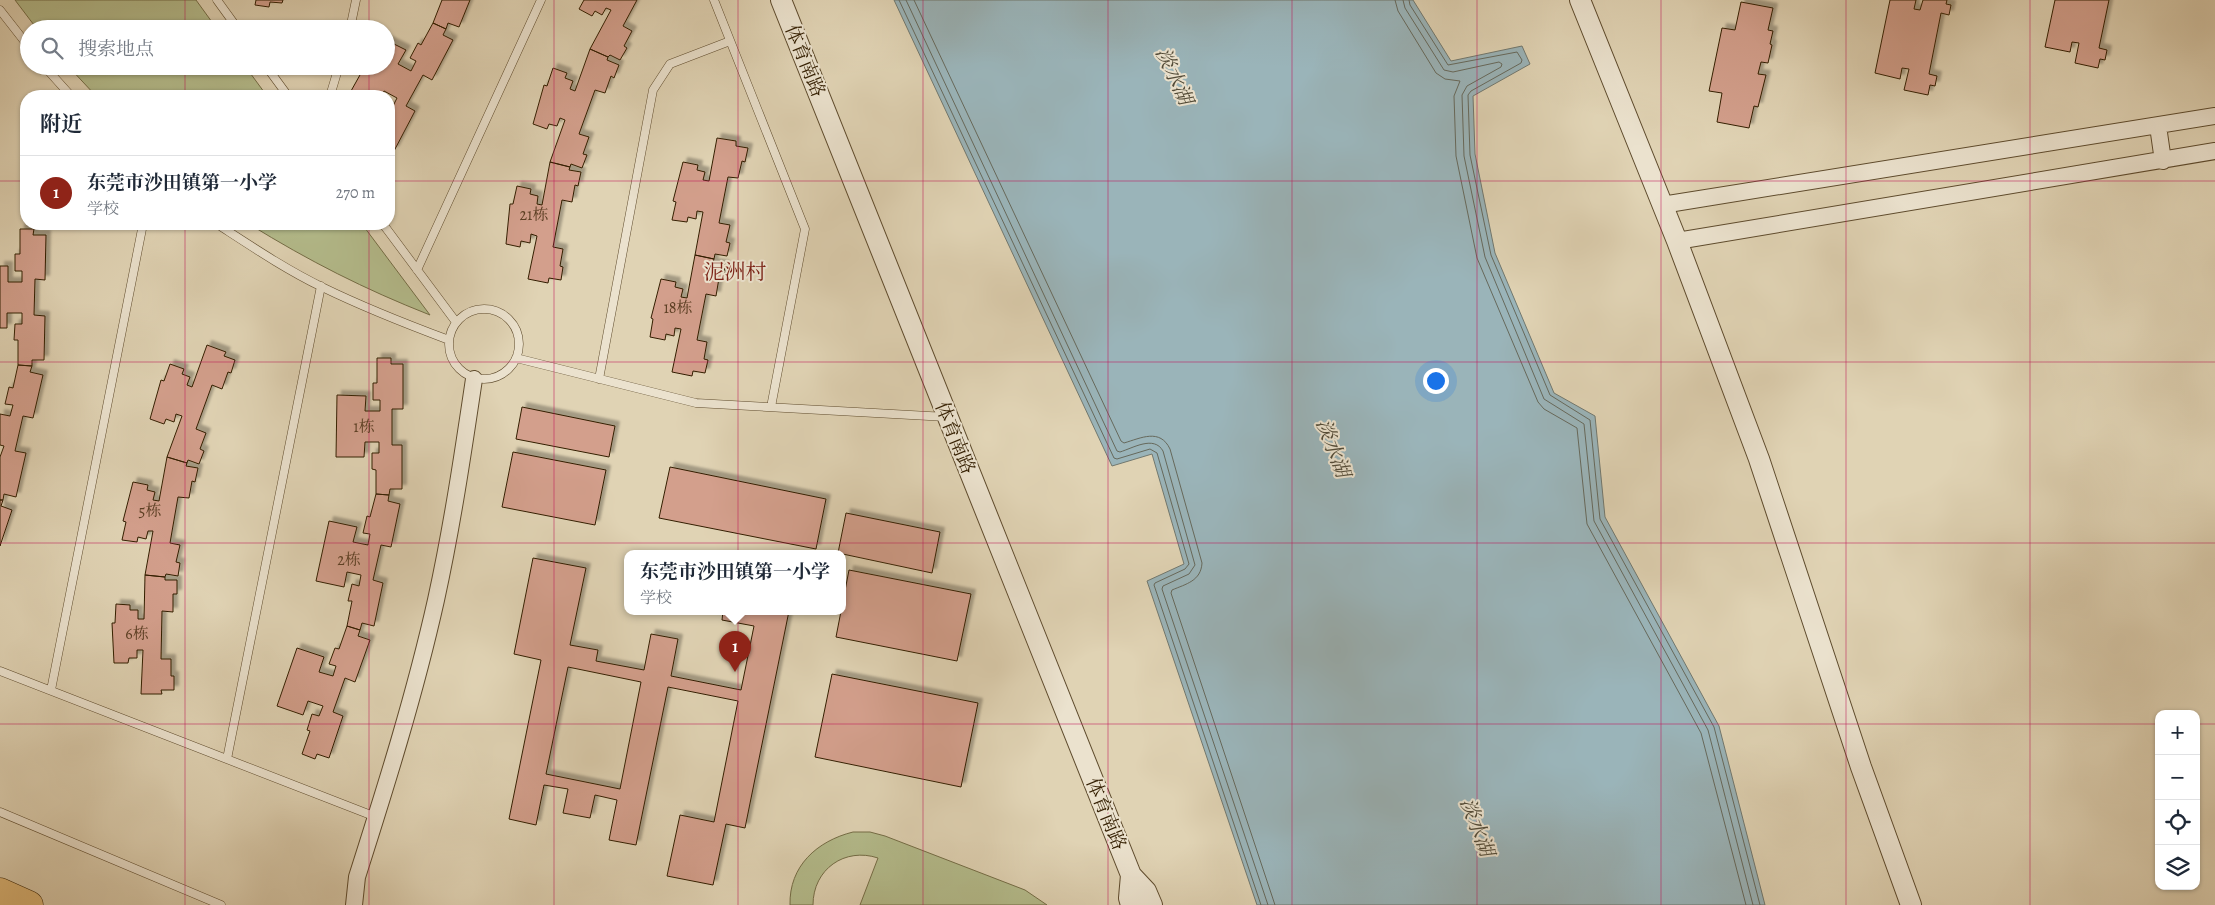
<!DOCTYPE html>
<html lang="zh">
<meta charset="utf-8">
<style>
body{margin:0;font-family:Alegreya,"Noto Serif SC",serif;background:#f6f6f7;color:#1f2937}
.controls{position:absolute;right:15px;bottom:15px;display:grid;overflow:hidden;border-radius:10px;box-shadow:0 1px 4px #0004}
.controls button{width:45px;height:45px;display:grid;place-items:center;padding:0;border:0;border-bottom:1px solid #e0e1e3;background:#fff;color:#1f2937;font:25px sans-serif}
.you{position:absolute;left:1435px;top:380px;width:18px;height:18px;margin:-12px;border:4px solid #fff;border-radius:50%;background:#1a73e8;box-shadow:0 0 0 8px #1a73e833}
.badge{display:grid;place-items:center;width:32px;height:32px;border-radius:50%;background:#8f2418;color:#fff;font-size:16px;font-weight:700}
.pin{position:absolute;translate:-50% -41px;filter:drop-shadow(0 1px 2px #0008)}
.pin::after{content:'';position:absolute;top:26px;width:18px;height:15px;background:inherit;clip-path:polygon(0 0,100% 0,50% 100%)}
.popup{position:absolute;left:624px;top:550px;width:222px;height:65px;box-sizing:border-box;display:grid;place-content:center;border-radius:10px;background:#fff;filter:drop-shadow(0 1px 4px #0005);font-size:16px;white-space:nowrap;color:#747a83}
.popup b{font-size:19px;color:#1f2937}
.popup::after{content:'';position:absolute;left:50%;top:100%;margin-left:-10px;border:10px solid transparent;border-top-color:#fff}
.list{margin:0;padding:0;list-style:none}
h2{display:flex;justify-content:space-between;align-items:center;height:65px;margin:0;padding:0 20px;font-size:21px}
h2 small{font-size:16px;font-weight:400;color:#747a83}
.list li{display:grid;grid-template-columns:32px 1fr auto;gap:15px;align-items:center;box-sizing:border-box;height:75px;padding:0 20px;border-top:1px solid #e0e1e3}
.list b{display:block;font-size:19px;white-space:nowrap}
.list p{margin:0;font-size:16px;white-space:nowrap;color:#747a83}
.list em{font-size:16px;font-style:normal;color:#747a83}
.icon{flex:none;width:28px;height:28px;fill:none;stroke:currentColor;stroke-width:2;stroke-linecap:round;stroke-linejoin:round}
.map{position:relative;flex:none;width:2215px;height:905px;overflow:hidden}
.search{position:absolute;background:#fff;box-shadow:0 1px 4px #0004;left:20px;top:20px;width:375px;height:55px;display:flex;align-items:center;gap:12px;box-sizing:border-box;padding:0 18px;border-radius:28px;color:#747a83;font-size:19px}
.panel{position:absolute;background:#fff;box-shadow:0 1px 4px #0004;left:20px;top:90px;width:375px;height:140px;border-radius:20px}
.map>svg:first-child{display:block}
.green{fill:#b4bc8c;stroke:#746d46}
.water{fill:#9ab4b9;stroke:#71786f}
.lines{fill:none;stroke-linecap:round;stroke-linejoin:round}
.shore{stroke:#66695c;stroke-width:1}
.building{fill:#d39f8c;stroke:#331e00;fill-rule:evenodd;filter:url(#shadow)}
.service-casing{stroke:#5e4b2d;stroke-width:9}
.minor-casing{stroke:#5e4b2d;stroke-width:18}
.tertiary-casing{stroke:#5e4b2d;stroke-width:22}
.motorway-casing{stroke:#331e00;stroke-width:29}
.service{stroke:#ebe2ce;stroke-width:8}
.minor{stroke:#ebe2ce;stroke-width:16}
.tertiary{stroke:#ebe2ce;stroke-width:20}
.motorway{stroke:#e0ba7a;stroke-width:28}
.grid{fill:none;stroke:#c2185b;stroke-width:1;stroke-opacity:0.55}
.labels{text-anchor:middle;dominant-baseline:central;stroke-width:4;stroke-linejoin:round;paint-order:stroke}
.number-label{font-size:16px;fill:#5b3e23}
.street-label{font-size:19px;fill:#331e00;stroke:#ebe2ce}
.water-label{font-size:20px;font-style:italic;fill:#524b38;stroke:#ebe2ce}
.quarter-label{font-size:21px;fill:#7a1f14;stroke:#ebe2ce}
</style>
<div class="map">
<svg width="2215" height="905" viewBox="0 0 2215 905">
<defs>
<filter id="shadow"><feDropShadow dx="4.5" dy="-4.5" stdDeviation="1" flood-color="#0004"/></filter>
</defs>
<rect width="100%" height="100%" fill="#e0d3b4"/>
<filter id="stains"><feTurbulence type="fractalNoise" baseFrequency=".004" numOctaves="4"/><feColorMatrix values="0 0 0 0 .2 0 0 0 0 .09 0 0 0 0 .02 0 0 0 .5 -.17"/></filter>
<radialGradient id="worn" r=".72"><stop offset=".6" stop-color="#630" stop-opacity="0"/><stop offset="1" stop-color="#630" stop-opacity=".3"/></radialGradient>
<path class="green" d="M15 0H196L217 29H37Z
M68 66H245L267 96H96Z
M249 224H362L430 315C364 289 309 261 249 224Z
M853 832H870L885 836 1025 890 1047 905H860L878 858C845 847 813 869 813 905H790C789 866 817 841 853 832Z"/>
<path class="water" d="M894 0H1413L1451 61 1522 46 1530 64 1473 96 1475 154 1495 253 1554 393 1595 416 1605 517 1719 726 1765 905H1257L1147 581 1184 564 1152 454 1112 466Z"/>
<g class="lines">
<path class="shore" d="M899 0 1114 458 1117 459 1150 449 1157 453 1189 564 1185 569 1155 583 1154 585 1261 905
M906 0 1117 451 1120 452C1133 448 1154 435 1163 451L1195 565 1189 574 1163 586 1162 589 1268 905
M914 0 1121 441 1124 443C1141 438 1160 428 1170 449L1202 563C1201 581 1186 584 1172 590L1171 593 1275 905
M1395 0 1398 11 1436 73 1445 79 1460 81 1454 96 1456 156 1477 258 1538 402 1544 409 1577 428 1587 524 1701 733 1746 905
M1403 0 1405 8 1444 70 1453 72 1499 62 1502 64 1501 67 1467 86 1462 95 1464 156 1485 257 1544 399 1584 424 1594 521 1708 730 1753 905
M1409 0 1410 5 1448 65 1517 52 1522 60 1521 63 1471 91 1468 95 1470 155 1491 255 1550 395 1590 420 1600 519 1714 727 1760 905"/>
</g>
<path class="building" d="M256 0H283L282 3 270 2 269 7 255 5Z
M442 0H470L459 27 448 23 446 29 433 23Z
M584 0H637L623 26 632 31 624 46 627 48 620 60 610 55 608 57 590 49 611 10 606 8 602 15 595 11 592 16 579 9Z
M1890 0H1916L1914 9 1920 10 1923 0H1947L1946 4 1951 5 1949 15 1941 13 1929 74 1937 76 1935 86 1930 85 1928 95 1904 90 1909 69 1902 68 1900 79 1875 73Z
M2055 0H2109L2099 48 2107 50 2105 60 2100 59 2098 68 2075 63 2079 43 2072 42 2070 52 2045 47Z
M1741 2 1773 8 1768 30 1773 31 1770 44 1772 45 1768 63 1761 62 1758 74 1766 75 1758 107 1754 106 1749 128 1717 122 1722 93 1709 91 1722 28 1735 30Z
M433 23 446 29 443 35 453 40 432 80 423 75 406 106 415 111 394 151 389 147V106L392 108 397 98 384 91 381 96H361L351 91 365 66H386V40L406 50 398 64 411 71 416 61 410 58 418 43 421 45Z
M590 49 608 57 607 60 619 65 614 78 611 76 605 93 595 90 579 134 589 137 583 154 587 155 582 168 571 164 570 167 550 162 565 120 560 118 557 126 549 124 547 129 533 124 544 85 547 86 553 68 567 73 565 78 573 81 570 89 575 91Z
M717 138 736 141V146L748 148 745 162 742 161 738 178 728 177 719 223 730 225 726 242 730 243 727 256 715 254 714 259 695 255 703 212 697 211 696 219 688 217 687 222 672 220 676 202 673 201 683 162 698 165 697 170 705 172 703 180 709 181Z
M550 162 570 167 569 170 581 172 578 186 575 185 572 202 562 200 553 247 563 249 560 266 563 267 561 280 549 278 548 283 528 279 537 236 531 234 530 243 521 241 520 247 506 244 510 204H513L517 186 531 189 530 194 538 196 537 204 542 205Z
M20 229H34L33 235H46L45 280 35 279 34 315 45 316 44 360H32V366L18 365V340H14L15 324H22V313H7V328H0V266H8V282H22V271H15V254H20Z
M695 255 714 259 713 263 725 265 723 279 719 278 716 296 706 294 697 340 707 342 704 359 708 360 705 373 693 371 692 376 672 372 681 329 675 328 674 336 666 334 665 340 650 337 653 319 651 318 661 279 676 282 675 287 683 289 681 297 687 298Z
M207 345 226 352 224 356 235 360 231 373 228 372 222 389 212 385 196 429 206 433 200 449 204 451 199 464 188 460 187 463 167 457 182 416 176 414 174 422 166 419 164 424 150 419 161 380 164 381 170 364 184 369 182 374 190 377 187 385 192 387Z
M377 358H391V364H403V409H392V445H402V489H390L389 495 376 494V470L372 469V453H379V442H365L364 457H336L337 395 366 396 365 411H380V400H373V383H377Z
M18 365 32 366 30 372 43 375 33 418 23 416 15 451 26 453 16 497 4 494 3 500H0V457L4 446 0 445V414L10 416 13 405 5 404 9 387 13 388Z
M522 407 615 426 609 457 516 439Z
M513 452 606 470 595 525 502 507Z
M167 457 187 463 186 466 198 468 195 482 192 481 189 498 178 497 170 543 180 545 176 562 180 563 178 576 166 574 165 577 145 575 153 531H148L146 539 138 537 137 542 122 540 126 522 123 521 133 482 148 485 147 490 155 492 153 500 159 501Z
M670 467 826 499 816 549 659 518Z
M376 494 389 495 388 501 400 504 391 547 381 545 373 580 383 583 374 626 362 623 360 630 347 626 352 601H348L352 584 359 586 361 575 347 572 344 587 316 581 329 521 357 527 353 542 368 545 370 534 363 533 367 516 370 517Z
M0 500H3L1 506 12 510 0 546Z
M846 513 940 532 932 573 838 553Z
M533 558 586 568 570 645 598 650 596 661 644 670 651 634 678 639 671 676 741 690 754 626 722 620 723 611H789L745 828 726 824 713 885 667 876 680 815 714 822 738 701 668 687 636 845 609 840 617 800 595 795 590 818 563 813 568 789 544 785 536 825 509 819 541 660 514 654ZM568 667 641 682 620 789 546 774Z
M849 570 971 594 957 661 836 637Z
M145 575 165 577V580H177V594H173V612L162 611 161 659H171V676H174V690H161L162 694H141L143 650H137V658H129L128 663H114L112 623H115L116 604 130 605V610H138V619H144Z
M347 626 360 630 358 636 370 640 355 682 345 678 333 712 343 716 329 758 317 754 315 759 302 754 310 731 307 730 312 714 319 716 323 706 308 701 303 715 277 706 297 648 324 657 319 672 333 676 336 666 329 664 335 648 339 649Z
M832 674 978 703 961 787 815 757Z"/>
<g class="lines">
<defs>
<path id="service" d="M217 0 238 29
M714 0 805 229 771 407
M0 10 29 47
M350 29 356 0
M44 66 71 96
M266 66 288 96
M330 96 339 66
M217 224C251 246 285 269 322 287 363 307 406 324 449 340
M383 224 456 322
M417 270 541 0
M449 344a35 35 0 1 1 70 0a35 35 0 1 1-70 0Z
M516 358 696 403 947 417
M599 379 653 90 670 64 730 41
M0 671 376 817
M51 690 143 224
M227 759 321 286
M0 812 221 905"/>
<path id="minor" d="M2158 126 2163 161
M1662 205 2215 116
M1677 241 2215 151
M354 905 357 877C386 786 415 694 436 600 452 527 463 453 474 379"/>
<path id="tertiary" d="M781 0 1131 875 1146 891 1152 905
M1580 0 1677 241 1759 459 1861 767 1911 905
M1131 875 1129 898 1131 905"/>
<path id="motorway" d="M0 892 29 905"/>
</defs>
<use href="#service" class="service-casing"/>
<use href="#minor" class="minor-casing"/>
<use href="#tertiary" class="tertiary-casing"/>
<use href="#motorway" class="motorway-casing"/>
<use href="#service" class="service"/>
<use href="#minor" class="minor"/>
<use href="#tertiary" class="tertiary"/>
<use href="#motorway" class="motorway"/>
</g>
<path class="grid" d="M185 0V29M369 0V29M554 0V905M738 0V905M923 0V905M1108 0V905M1292 0V905M1477 0V905M1661 0V905M1846 0V905M2030 0V905M185 66V96M369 66V96M0 181H26M389 181H2215M185 224V905M369 224V905M0 362H2215M0 543H2215M0 724H2159M2196 724H2215"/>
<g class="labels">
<g class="number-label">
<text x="534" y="215">21栋</text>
<text x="678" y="308">18栋</text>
<text x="364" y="427">1栋</text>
<text x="150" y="511">5栋</text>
<text x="349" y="560">2栋</text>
<text x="137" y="634">6栋</text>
</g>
<g class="street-label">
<text transform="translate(805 61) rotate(68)">体育南路</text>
<text transform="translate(955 438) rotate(68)">体育南路</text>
<text transform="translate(1106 814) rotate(68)">体育南路</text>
</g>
<g class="water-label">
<text transform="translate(1174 76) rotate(65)">淡水湖</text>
<text transform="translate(1333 448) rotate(69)">淡水湖</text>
<text transform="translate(1477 827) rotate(69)">淡水湖</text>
</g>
<g class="quarter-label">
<text x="735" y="272">泥洲村</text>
</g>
</g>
<rect width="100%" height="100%" filter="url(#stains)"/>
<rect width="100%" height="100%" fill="url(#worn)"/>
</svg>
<div class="controls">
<button>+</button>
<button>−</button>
<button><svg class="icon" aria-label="locate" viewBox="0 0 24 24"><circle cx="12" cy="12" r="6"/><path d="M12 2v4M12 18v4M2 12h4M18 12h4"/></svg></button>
<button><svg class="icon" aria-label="layers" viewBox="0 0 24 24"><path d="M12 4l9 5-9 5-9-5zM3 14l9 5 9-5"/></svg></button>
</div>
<div class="you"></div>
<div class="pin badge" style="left:735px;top:672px">1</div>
<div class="popup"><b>东莞市沙田镇第一小学</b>学校</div>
<div class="search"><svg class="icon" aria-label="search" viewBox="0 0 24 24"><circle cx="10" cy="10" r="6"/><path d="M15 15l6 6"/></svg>搜索地点</div>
<section class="panel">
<h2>附近<small></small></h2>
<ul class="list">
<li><span class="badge">1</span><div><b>东莞市沙田镇第一小学</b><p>学校</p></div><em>270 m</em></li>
</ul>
</section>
</div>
